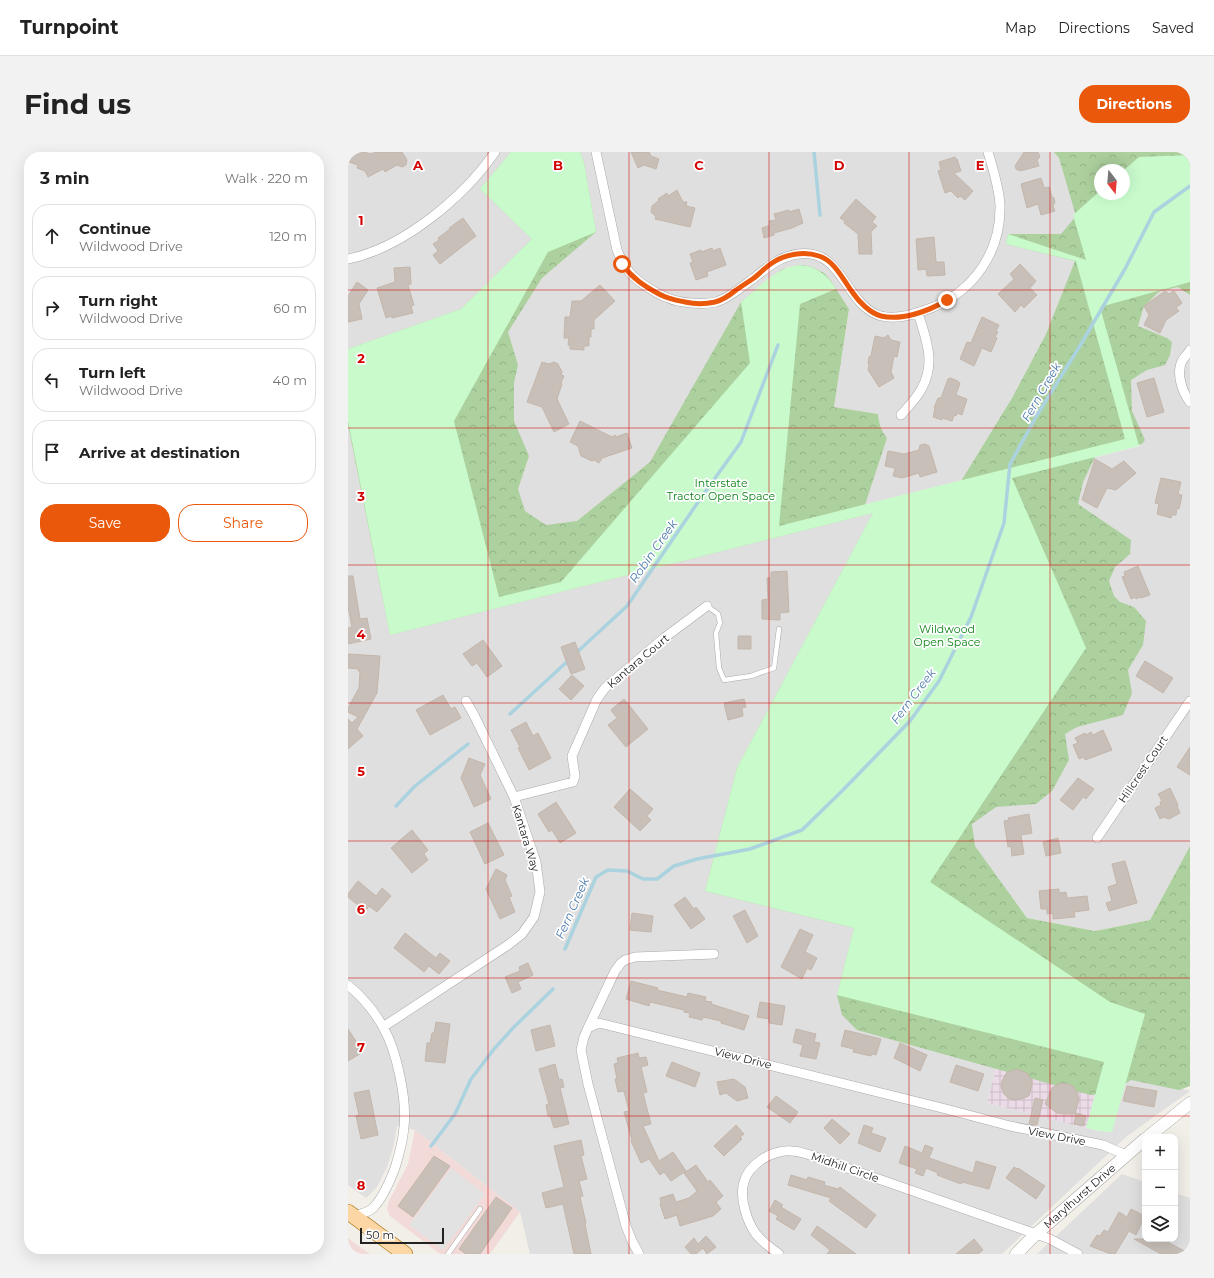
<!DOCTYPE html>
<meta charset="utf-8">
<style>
body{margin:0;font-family:Montserrat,sans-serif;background:#f2f2f2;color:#222}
.controls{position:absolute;right:12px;bottom:12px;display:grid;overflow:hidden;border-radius:8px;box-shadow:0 4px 16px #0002}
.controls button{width:36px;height:36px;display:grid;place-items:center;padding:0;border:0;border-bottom:1px solid #e0e0e0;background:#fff;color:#222;font:20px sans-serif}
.compass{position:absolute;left:746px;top:12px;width:36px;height:36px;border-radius:50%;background:#fff;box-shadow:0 4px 16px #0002;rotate:164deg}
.scale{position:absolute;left:12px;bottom:10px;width:84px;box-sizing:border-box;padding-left:4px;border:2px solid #222;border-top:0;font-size:11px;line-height:14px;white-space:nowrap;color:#222;-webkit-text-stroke:3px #fff;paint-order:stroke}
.stop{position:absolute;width:12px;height:12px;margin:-9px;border:3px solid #ea580c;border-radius:50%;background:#fff}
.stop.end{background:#ea580c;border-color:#fff;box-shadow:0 1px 4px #0008}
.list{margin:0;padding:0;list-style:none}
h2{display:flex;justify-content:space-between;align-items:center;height:52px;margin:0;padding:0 16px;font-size:17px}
h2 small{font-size:13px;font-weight:400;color:#767676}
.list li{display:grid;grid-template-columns:26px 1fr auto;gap:12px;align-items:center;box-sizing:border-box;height:64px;margin:0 8px 8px;padding:0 8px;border:1px solid #e0e0e0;border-radius:16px}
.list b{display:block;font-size:15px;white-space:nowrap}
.list p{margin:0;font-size:13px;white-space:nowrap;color:#767676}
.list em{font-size:13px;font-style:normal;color:#767676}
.actions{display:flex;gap:8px;padding:12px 16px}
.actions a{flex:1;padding:9px 0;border:1px solid #ea580c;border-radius:16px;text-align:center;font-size:14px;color:#ea580c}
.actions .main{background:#ea580c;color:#fff}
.icon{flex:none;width:22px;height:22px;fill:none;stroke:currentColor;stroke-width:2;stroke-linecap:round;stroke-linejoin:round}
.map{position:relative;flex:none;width:842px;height:1102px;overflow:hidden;border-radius:16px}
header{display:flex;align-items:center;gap:24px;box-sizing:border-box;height:56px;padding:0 20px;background:#fff;border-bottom:1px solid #e0e0e0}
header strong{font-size:19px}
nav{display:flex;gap:22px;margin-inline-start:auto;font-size:14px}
.intro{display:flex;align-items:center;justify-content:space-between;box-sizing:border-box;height:96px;padding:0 24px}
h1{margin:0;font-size:28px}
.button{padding:10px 18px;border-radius:16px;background:#ea580c;color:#fff;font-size:14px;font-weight:700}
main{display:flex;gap:24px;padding:0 24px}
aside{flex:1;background:#fff;border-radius:16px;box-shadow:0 4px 16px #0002}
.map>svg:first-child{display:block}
.residential{fill:#e0dfdf}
.commercial{fill:#f2dad9}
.industrial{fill:url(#industrial-grid)}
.forest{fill:url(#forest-crowns);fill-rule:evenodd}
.park{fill:#c8facc}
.parking{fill:#e2e2e2}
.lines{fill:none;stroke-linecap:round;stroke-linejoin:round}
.stream{stroke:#aad3df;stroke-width:3.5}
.building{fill:#c7bfb8;stroke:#c4b6ab}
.service-casing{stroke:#a9a9a9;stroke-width:5.5}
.minor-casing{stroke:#a9a9a9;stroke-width:10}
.tertiary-casing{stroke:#a9a9a9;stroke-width:13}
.primary-casing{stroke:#a06b00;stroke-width:16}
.service{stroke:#fff;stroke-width:4.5}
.minor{stroke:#fff;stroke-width:9}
.tertiary{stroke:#fff;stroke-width:12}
.primary{stroke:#fcd6a4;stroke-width:15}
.route{stroke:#ea580c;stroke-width:5}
.grid{fill:none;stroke:#d40000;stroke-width:1;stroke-opacity:0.55}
.labels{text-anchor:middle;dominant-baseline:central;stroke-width:3.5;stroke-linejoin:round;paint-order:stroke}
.park-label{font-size:11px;fill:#0c8416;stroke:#fff}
.street-label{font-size:11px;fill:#222;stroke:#fff}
.water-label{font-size:12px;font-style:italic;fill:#4a7aab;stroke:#fff}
.grid-label{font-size:13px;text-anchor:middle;font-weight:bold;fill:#d40000;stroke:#fff;stroke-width:3.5;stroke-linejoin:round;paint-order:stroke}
</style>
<header>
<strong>Turnpoint</strong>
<nav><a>Map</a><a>Directions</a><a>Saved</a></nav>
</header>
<div class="intro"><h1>Find us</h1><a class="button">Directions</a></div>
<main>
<aside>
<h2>3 min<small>Walk · 220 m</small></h2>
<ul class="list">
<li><svg class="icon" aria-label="ahead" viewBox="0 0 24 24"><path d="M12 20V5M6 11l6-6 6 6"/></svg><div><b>Continue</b><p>Wildwood Drive</p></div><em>120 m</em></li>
<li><svg class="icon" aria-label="right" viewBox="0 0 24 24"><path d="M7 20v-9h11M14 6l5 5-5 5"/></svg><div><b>Turn right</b><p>Wildwood Drive</p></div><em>60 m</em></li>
<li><svg class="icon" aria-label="left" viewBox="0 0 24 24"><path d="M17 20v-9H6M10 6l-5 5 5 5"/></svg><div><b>Turn left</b><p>Wildwood Drive</p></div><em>40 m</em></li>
<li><svg class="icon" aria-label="arrive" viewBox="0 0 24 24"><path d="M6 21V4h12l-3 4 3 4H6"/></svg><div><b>Arrive at destination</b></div></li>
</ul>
<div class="actions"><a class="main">Save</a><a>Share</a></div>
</aside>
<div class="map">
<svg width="842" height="1102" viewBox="0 0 842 1102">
<defs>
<pattern id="industrial-grid" width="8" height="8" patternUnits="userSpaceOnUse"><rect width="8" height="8" fill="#ebdbe8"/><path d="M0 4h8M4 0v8" fill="none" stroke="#c9bcc7"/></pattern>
<pattern id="forest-crowns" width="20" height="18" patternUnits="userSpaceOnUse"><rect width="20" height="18" fill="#add19e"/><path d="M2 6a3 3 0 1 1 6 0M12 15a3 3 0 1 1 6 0" fill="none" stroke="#95b388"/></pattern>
</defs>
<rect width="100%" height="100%" fill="#f2efe9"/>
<path class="residential" d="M0 0H163L132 37 184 87 113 157 0 197Z
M232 0H842L776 18H752L738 108 660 82 658 92 728 109 698 182 664 246 613 329 511 354 539 286 534 279 531 271 530 262 486 255 501 157 483 129 456 113 447 114 439 115 402 211 213 430 106 269 236 11Z
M842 130V694L802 768 747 779 679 766 626 694 624 671 666 326 792 294 754 155Z
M0 273 42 483 525 361 389 616 506 776 489 843 656 885 639 951 752 979 763 980 780 923 842 939 778 985 654 1102H182L172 1060 67 978 49 974 45 996 39 1015 29 1035 18 1046 0 1033Z
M774 1022 797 1030V1087H827V1041L842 1046V1102H689Z"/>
<path class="commercial" d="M67 978 172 1060 142 1102H92L42 1064 39 1057 41 1049 60 1012Z
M0 1086 22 1102H0Z"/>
<path class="industrial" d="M656 885 756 910 738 976 639 951Z"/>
<path class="forest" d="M163 0H232L236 11 248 80 194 126 160 180 170 213 166 231V269L181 304 170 337 177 359 198 373 229 369 302 310 393 150 433 118 447 114 456 113 466 116 476 121 483 129 501 157 486 255 530 262C531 272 533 278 539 286L517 353 574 348 613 329 664 246 698 182 727 109 658 92 660 82H713L728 64 711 6 706 0H842V143L830 135 812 139 796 154 790 174 819 186 824 190 822 203 817 213 799 218 783 228 784 259 797 288 794 292 748 303 735 330 730 352 783 388 782 402 767 415 761 429 766 444 772 450 786 455 798 469 795 493 780 518 784 541 775 563 729 575 717 582 721 608 704 639 688 652 648 655 624 672 627 694 679 766 747 779 802 768 842 694V934L831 938 783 928 761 942 742 943 509 878 494 863 489 843 506 776 357 739 389 616 525 361 42 483 0 273V197L113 157 184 87 132 37ZM752 18H776V42H752Z"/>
<path class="park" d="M163 0H232L236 11 248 80 200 100 106 269 151 445 213 430 402 211 393 150C405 140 420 125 434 118 456 106 477 118 488 137L452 152 431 374 777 287 728 109 658 92 660 82 738 108 725 63 752 39V42H776V18L791 5 842 3V130L752 155 791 294 664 326 738 496 582 730 762 850 797 862 764 980 752 979 738 976 756 910 489 843 506 776 357 739 389 616 525 361 42 483 0 269V197L113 157 184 87 132 37Z"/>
<path class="parking" d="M103 1016 137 1042 95 1098 61 1073Z"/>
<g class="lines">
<path class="stream" d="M466 0 472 63
M227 502 279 454 357 340 393 290 430 193
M162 562 221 508
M48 654 67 634 120 592
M217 797 248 725 260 718 279 719 295 727H309L326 714 349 707 402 697 454 678 495 638 562 569 591 529 623 465 656 371 662 312 688 265 733 192 777 117 806 60 842 34
M83 994 107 962 123 927 146 897 165 876 205 837"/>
</g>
<path class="building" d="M4 0H15L23 2 28 0H54L59 8 58 13 54 15 49 13 37 20 35 17 20 25 17 19 9 16 10 13 1 10Z
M283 0H301L303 4 311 7 308 17 296 13 290 16Z
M676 0H690L692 5 689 8 691 14 672 19 668 17 667 14Z
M607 5 608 7H609L613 19 606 21 625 39 617 48 612 44 610 46 603 39 597 41 590 19 593 18 591 10Z
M693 26 696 35 697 36 701 35 704 45 706 46 707 50 705 54 707 59 693 63 690 52 679 56 673 32Z
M329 38 335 50H339L338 54 347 56 342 75 307 67 308 65 303 60 304 54 311 48 310 47 319 41 320 44Z
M508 47 528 65 524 70 529 74 523 80 524 102H511L510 82 496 71 497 69 492 66Z
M451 57 455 71 444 76 426 81V83L416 86 414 76 422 73 421 69 428 68 426 62 441 58V60Z
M115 66 128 84 92 112 85 103 90 99 85 92 91 88 90 86 102 77 101 76Z
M586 85 588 110H596L597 123 579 124 578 117 570 118 568 87Z
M364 96 365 99 372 96 378 113 359 120 360 124 348 128 342 111 345 110 342 102 353 98V100Z
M672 112 688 129 682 136 689 143 676 156 673 153 667 160 650 142 666 127 662 122Z
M62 115 63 132 60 133 66 153 63 154 65 161 44 166 43 164 38 166 29 136 47 130 46 116Z
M9 130 20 138 11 152 14 167 0 170V144Z
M252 133 267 149 246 168V177H243V185H241V194H236V198L222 197V193H220L221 186H216L217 165H222L224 149H233Z
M817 139 821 142 826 139 834 151 828 156 831 159 818 168 812 181 796 173 801 163 796 154Z
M634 165 651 173 648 179 650 180 647 185 649 186 643 200 634 196 626 214 612 207 619 190 623 191Z
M540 183 543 188 552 190 549 205 546 204 543 220 546 226 531 235 520 218 521 213 520 211 521 205 523 204 527 184 536 186Z
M194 210 201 212 206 210 210 212 214 220 213 223 216 224 213 231 214 232 209 247 221 272 206 280 194 255 179 250Z
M602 226 610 229V230L612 231 608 243 619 247 614 263 609 261 608 264 606 263 604 269 594 266V268L585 265 587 257 586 256 590 246H593L600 227Z
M806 226 816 260 799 265 789 231Z
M232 269 264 285 267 283 268 285 279 281 284 296 254 306 251 311 246 308 244 309 233 304 230 294 222 290Z
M577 292 581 294 589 320 572 325 571 321 554 326 545 324 547 316 537 314 540 299 556 302 571 298 572 293Z
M747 307 764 317 776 309 788 321 768 338 759 336 749 356 734 348Z
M813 326 833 330 830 342 834 343 831 357 829 356 828 363H824L823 366 809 362 811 352 807 351Z
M790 414 802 443 793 446 792 445 788 447 787 445 783 447 774 425 777 424 776 420Z
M439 419 441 460 432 461V468L414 467V448L420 447 419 426H423V420Z
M0 424H5L12 467 19 466 23 487 0 492V476L4 475 0 455Z
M390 484H403V497H390Z
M135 488 154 514 139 525 129 511 124 514 115 502Z
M227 490 237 517 223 522 213 495Z
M0 502 32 504 29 541 9 577 15 584 0 597V567L4 571 10 565 0 560V556L11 536 12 519H10L11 517 0 516Z
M797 509 825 526 815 541 788 524Z
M224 523 236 534 223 548 211 537Z
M95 543 103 557 107 555 113 566 82 583 68 558Z
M276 547 300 577 278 595 260 573 269 566 263 558Z
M396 547 398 555 394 556 395 564 380 568 376 551Z
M178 570 185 584 190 581 203 606 181 618 170 596 172 595 163 578Z
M755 578 764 598 737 608 736 605 731 607 725 593 730 591 727 586 737 581 738 583 743 580 745 583Z
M842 595V623L829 615Z
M121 606 137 612 132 623 143 647 126 655 113 626Z
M730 626 746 637 738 647 735 645 725 658 712 648Z
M822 636 830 653 829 654 832 661 821 667 815 665 812 667 807 656 813 653 812 650 814 649 810 642Z
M282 637 305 657 299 664 303 668 292 679 266 655Z
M208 650 228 681 212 691 204 678 201 680 190 662Z
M681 662 684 681 673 683 676 702 664 704 663 694 660 695 656 669 661 668 660 666Z
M140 671 156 703 137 712 122 680Z
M64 678 80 698 76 702 80 708 64 721 43 696Z
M710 686 713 701 698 704 695 690Z
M777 709 789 751 761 759 758 751 764 749 760 735 769 732 764 712Z
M148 717 159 723 157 728 164 744 161 745 167 760 152 767 138 737Z
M10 729 28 744 34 736 43 744 29 760 21 754 19 757 13 752 11 754 0 745V742Z
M711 737V741L718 740 719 746 739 744 741 758 726 760 727 765 705 767V761L699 762V757H693L691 739Z
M337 745 346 757 348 755 357 767 343 777 326 753Z
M397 758 410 784 399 791 385 764Z
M284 761 305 764 303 780 282 778Z
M452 777 465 783 457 800 469 806 463 818 459 816 454 827 433 815Z
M57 781 88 806 92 801 102 809 91 822 81 814 76 820 46 796Z
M180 811 185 823 170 830 173 837 164 841 157 825 172 819 171 815Z
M283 829 310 836 309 838 339 845 340 841 358 845 357 849 364 850 363 852 401 864 396 878 373 871V869L355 865 354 868 341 865 342 861 336 860V858L302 850 301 854 278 847Z
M412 850 437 854 434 873 421 871V867L409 865Z
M88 870 102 872 97 911 77 909 79 891H82L84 881H86Z
M202 873 207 894 188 899 183 878Z
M0 877 15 900 0 909Z
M448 877 468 882 466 890 472 891 468 907 452 904 455 893 445 890Z
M497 878 533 887 528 903 524 902 523 904 505 900 506 897 493 894Z
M552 891 579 903 572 919 546 906Z
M290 901 291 906 298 905 300 913 293 915 299 940 295 941 303 972 295 974 311 1009 325 1000 338 1019 323 1029 316 1020 312 1023 301 1007 293 1011 283 989 284 988 276 960 281 959 276 939 270 940 267 927H269L266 912 270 911 269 906Z
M324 910 352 921 347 935 318 924Z
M207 912 211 928 214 927 216 935 212 936 221 972 206 976 202 963 200 964 198 953 201 952 191 917Z
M608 913 636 922 630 939 602 930Z
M669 917 679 921 684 928V933L681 944 673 947 665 948 660 946 656 942 653 935 654 929 659 920Z
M386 927 397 935 400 946 389 949 378 941 372 943 369 930Z
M713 931 721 932 726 935 729 940 731 947 727 962H715L709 961 697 952 704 936 708 933Z
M779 934 809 939 806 955 775 949Z
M21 938 30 983 13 987 8 964 11 963 6 941Z
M428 944 450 960 442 971 419 955Z
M687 946 695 948 689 973 681 972Z
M728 961 738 964 736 974 726 972Z
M484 967 502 982 492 992 476 976Z
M388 973 396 982 392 985 394 987 376 1004 366 994Z
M516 973 525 976 523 981 538 986 532 1000 510 991Z
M233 988 236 1003 233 1004 239 1027 231 1029 235 1044 232 1045 238 1071 237 1072 243 1102H226L215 1052 198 1056 194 1041 216 1035 206 994Z
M577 993 585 996 581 1006 625 1021 628 1009 648 1015 641 1037 614 1030 613 1032 589 1023 590 1021 578 1016 575 1024 567 1021 569 1017 551 1011 557 994 574 1001Z
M86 1004 102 1014 65 1065 50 1054Z
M348 1013 360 1030 362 1028 375 1044 368 1050 373 1057 365 1064 332 1074 329 1063 317 1067 312 1052 313 1051 312 1046 325 1042 328 1050 341 1046 349 1039 336 1021Z
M666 1015 669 1017 670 1016 697 1034 688 1047 658 1026Z
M443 1023 459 1028 460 1025 477 1030 476 1033 490 1037 492 1035 528 1063 518 1076 481 1049 483 1046 440 1033Z
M148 1045 164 1056 132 1102H118L111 1097Z
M427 1048 435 1053 433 1055 453 1067 446 1078 428 1067 430 1064 421 1059Z
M783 1057 797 1064 788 1083 781 1079 767 1102H763L755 1099 742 1094 749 1083 752 1084 756 1078 760 1080 771 1060 779 1065Z
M469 1074 482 1083 508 1102H479L482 1098 463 1083Z
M358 1084 368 1095 359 1102 355 1096 348 1102H343L337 1095 346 1086 350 1092Z
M626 1087 635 1098 630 1102H608Z
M786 1087H814L842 1102H813Z"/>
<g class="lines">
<defs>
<path id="service" d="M359 454 370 462 372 471 368 481 371 516 376 528 403 524 426 516 431 477
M100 1102 132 1057"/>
<path id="minor" d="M248 0 269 98C279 122 287 128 309 141 313 143 316 145 320 146 331 151 355 153 368 150 381 146 395 134 406 126 421 114 431 105 450 102 495 95 497 154 533 164 549 168 567 162 583 156 626 139 653 100 652 53 651 35 645 17 640 0
M0 107C55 96 116 45 147 0
M842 198C840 202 836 205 834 209 828 221 834 240 842 250
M553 263C560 255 569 246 574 236 588 210 578 187 570 161
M166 645 225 630 227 624 224 604 249 547 257 536 316 486 359 454
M749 686 842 549
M0 833C13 844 27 860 35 875 49 899 59 948 56 975 55 989 51 1003 47 1016 42 1029 34 1047 25 1056 20 1061 9 1063 2 1065
M35 875 160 793 174 782 186 765 192 740 188 710 166 645 126 563 118 549
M240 876 267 819 273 811 277 808 287 805 366 802
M291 1102 284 1089 278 1074 240 932 233 898 236 885 240 876 251 871 598 957 662 974 755 993 778 1003
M431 1102C423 1096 414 1090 408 1082 399 1070 391 1045 396 1030 398 1021 406 1013 413 1008 421 1002 434 998 444 999 449 999 455 1001 459 1002L688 1082 702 1087 730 1102"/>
<g id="tertiary">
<path d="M800 985 842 951"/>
<path id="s1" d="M668 1102 688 1082 797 987"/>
</g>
<path id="primary" d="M0 1060 57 1102"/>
</defs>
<use href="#service" class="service-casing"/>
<use href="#minor" class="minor-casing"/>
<use href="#tertiary" class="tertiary-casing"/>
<use href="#primary" class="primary-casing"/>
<use href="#service" class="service"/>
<use href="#minor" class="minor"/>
<use href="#tertiary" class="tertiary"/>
<use href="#primary" class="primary"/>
</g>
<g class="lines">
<path class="route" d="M274 112C284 126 296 134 311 142 320 147 327 148 337 150 346 152 358 152 367 150 375 148 382 143 388 138 394 134 400 130 406 126 412 121 418 115 424 111 437 102 456 99 471 104 487 109 495 128 505 141 511 150 522 161 533 164 554 169 581 159 599 148"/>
</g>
<path class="grid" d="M140 0V1102M281 0V1102M421 0V1102M561 0V1102M702 0V1102M0 138H842M0 276H842M0 413H842M0 551H842M0 689H842M0 826H842M0 964H842"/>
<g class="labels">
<g class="park-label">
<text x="373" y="331">Interstate<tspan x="373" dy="13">Tractor Open Space</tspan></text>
<text x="599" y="477">Wildwood<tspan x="599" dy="13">Open Space</tspan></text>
</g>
<g class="street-label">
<text transform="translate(290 509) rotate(-40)">Kantara Court</text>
<text transform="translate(795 617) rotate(-56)">Hillcrest Court</text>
<text transform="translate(178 686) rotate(73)">Kantara Way</text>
<text transform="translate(395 906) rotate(14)">View Drive</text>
<text transform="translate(709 984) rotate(11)">View Drive</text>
<text transform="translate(497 1015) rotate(19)">Midhill Circle</text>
<text stroke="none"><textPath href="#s1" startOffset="86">Marylhurst Drive</textPath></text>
</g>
<g class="water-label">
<text transform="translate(693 240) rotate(-60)">Fern Creek</text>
<text transform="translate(305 399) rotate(-55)">Robin Creek</text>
<text transform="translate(565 544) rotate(-53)">Fern Creek</text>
<text transform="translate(224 756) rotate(-66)">Fern Creek</text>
</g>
</g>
<g class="grid-label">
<text x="70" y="18">A</text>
<text x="210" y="18">B</text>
<text x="351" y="18">C</text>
<text x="491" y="18">D</text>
<text x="632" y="18">E</text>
<text x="13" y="73">1</text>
<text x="13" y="211">2</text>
<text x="13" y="349">3</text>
<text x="13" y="487">4</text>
<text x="13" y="624">5</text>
<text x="13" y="762">6</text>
<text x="13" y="900">7</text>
<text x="13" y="1038">8</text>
</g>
</svg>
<div class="controls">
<button>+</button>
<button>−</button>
<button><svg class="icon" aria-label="layers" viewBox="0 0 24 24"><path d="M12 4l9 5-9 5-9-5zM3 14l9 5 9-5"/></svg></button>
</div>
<svg class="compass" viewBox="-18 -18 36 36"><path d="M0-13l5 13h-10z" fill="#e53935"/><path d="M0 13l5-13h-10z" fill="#767676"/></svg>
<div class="scale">50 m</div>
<div class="stop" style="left:274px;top:112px"></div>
<div class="stop end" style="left:599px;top:148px"></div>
</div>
</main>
